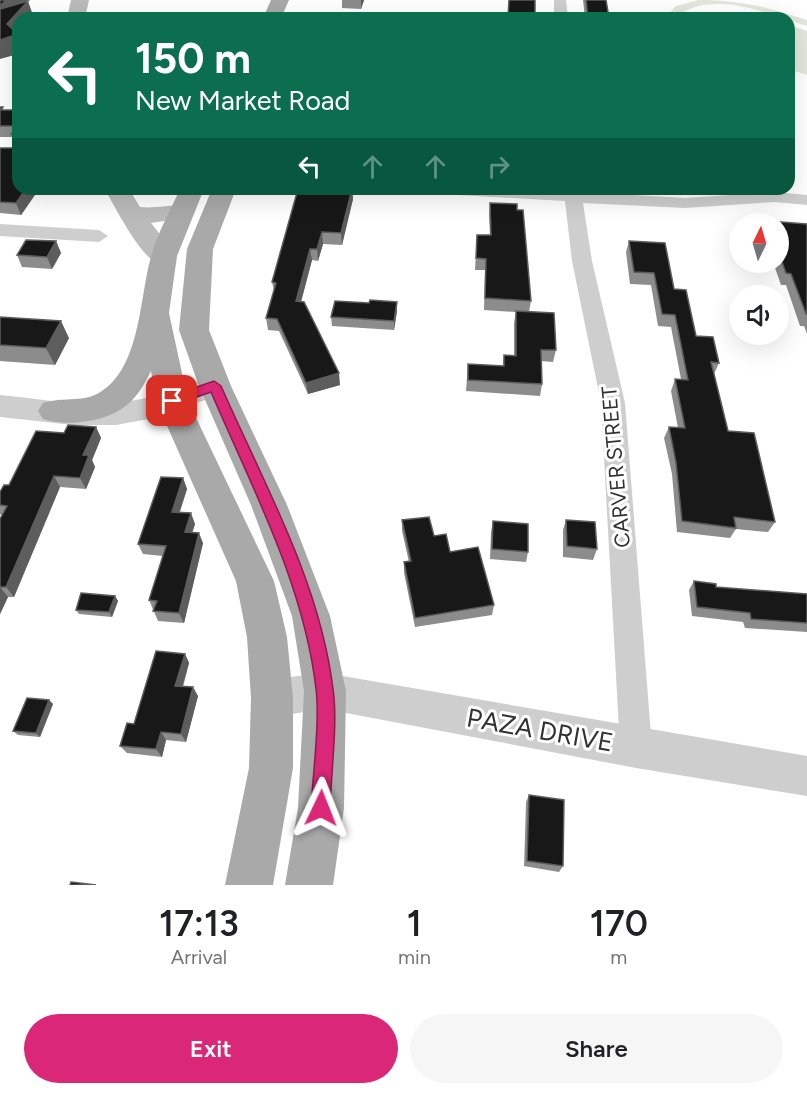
<!DOCTYPE html>
<style>
body{margin:0;font-family:Figtree,sans-serif;background:#f6f6f6;color:#202124;height:100vh;display:flex;flex-direction:column;font-size:22px;white-space:nowrap}
*{box-sizing:border-box;margin:0}
p{font-size:20px;color:#757577}
.icon{flex:none;width:33px;height:33px;fill:none;stroke:currentColor;stroke-width:2;stroke-linecap:round;stroke-linejoin:round}
.map{position:relative;height:885px;overflow:hidden}
.sheet{display:flex;flex-direction:column;background:#fff;flex:1}
.sheet>*{flex:none}
.hud{position:absolute;left:12px;top:12px;width:783px;height:183px;border-radius:18px;box-shadow:0 6px 24px #0002;background:#0b6e4f;color:#fff;overflow:hidden}
.needle{width:39px;rotate:5deg}
.tools{position:absolute;left:729px;top:213px;display:grid;gap:12px}
.tools a{display:grid;place-items:center;width:60px;height:60px;border-radius:50%;background:#fff;box-shadow:0 6px 24px #0002;font-size:30px}
.pin{position:absolute;display:grid;place-items:center;width:51px;height:51px;color:#fff;margin:-26px;border-radius:12px;box-shadow:0 3px 9px #0006}
.me{position:absolute;width:66px;margin:-33px;rotate:2deg;stroke-linejoin:round;filter:drop-shadow(0 0 4px #0008)}
.turn{display:flex;align-items:center;gap:21px;height:126px;padding:0 24px;font-size:27px}
.turn .icon{width:78px;height:78px;stroke-width:2.5}
.turn b{display:block;font-size:42px;line-height:51px}
.lanes{display:flex;align-items:center;height:57px;padding:0 24px;background:#0003;justify-content:center;gap:30px;direction:ltr}
.lanes .off{opacity:.35}
.eta{display:flex;justify-content:space-evenly;align-items:center;height:102px;text-align:center}
.eta b{font-size:36px;font-weight:600;line-height:42px}
.button{display:flex;gap:12px;margin-top:auto;padding:12px 24px}
.button a{flex:1;height:69px;border-radius:36px;background:#db2777;color:#fff;font-size:24px;font-weight:600;line-height:69px;text-align:center}
.button a+a{background:#f6f6f6;color:#202124}
.map>svg:first-child{display:block}
.green{fill:#e4e7db}
.lines{fill:none;stroke-linecap:round;stroke-linejoin:round}
.minor{fill:#cecece;fill-rule:evenodd}
.tertiary{fill:#cecece;fill-rule:evenodd}
.secondary{fill:#bbb;fill-rule:evenodd}
.primary{fill:#a9a9a9;fill-rule:evenodd}
.wall{fill:#8c8c8c}
.shaded-wall{fill:#5d5d5d}
.building{fill:#181818;stroke:#5d5d5d;stroke-width:1.5}
.route{fill:#db2777;stroke:#8e194d;stroke-width:1.5}
.labels{text-anchor:middle;stroke-width:6;stroke-linejoin:round;paint-order:stroke}
.street-label{font-size:21px;fill:#313131;stroke:#fff}
.near-street-label{font-size:26px;fill:#313131;stroke:#fff}
</style>
<div class="map">
<svg width="807" height="885" viewBox="0 0 807 885">
<rect width="100%" height="100%" fill="#fff"/>
<g class="green">
<path d="M698 0C741 0 766 7 807 20V26C775 16 740 0 703 5 687 7 679 18 665 18L676 6Z"/>
<polygon points="789,25 807,31 807,75 789,69"/>
</g>
<g class="lines">
<g class="minor">
<polygon points="554,0 566,0 568,18 554,18"/>
<polygon points="432,189 581,189 581,192 685,198 775,192 807,195 807,205 775,202 685,208 583,203 592,261 625,403 652,748 647,759 636,764 625,759 620,748 601,403 572,261 565,201 441,194"/>
<polygon points="0,224 99,230 108,236 99,242 0,236"/>
</g>
<g class="tertiary">
<path d="M215 376 225 379 229 386 225 393 154 418 116 425H73L0 417V395C43 399 87 408 130 401 160 397 187 384 215 376Z"/>
<polygon points="325,673 807,756 807,796 636,768 325,709 272,717 259,711 253,698 259,685 272,679"/>
</g>
<g class="secondary">
<polygon points="71,0 89,0 85,18 67,18"/>
<path d="M105 189H129L140 207C157 209 174 203 191 207L195 212 191 217 151 223 177 256 173 262C167 263 161 266 155 262 139 253 114 206 105 189Z"/>
</g>
<g class="primary">
<polygon points="271,0 289,0 281,18 263,18"/>
<path d="M180 189H204L177 256 169 313 188 401 274 581 287 637 293 698V768L273 885H225L249 768 251 698 247 637 236 581 156 401 151 371C145 383 138 396 127 405 107 422 67 427 43 419L38 411 43 403C60 397 82 402 97 394 141 371 139 298 151 257 157 234 170 211 180 189Z"/>
<polygon points="212,189 236,189 213,249 209,330 231,386 287,505 330,616 346,691 344,808 333,885 285,885 298,808 304,691 292,616 251,505 199,386 179,330 187,249"/>
</g>
</g>
<g class="wall">
<polygon points="342,0 364,0 361,9 342,8"/>
<polygon points="583,0 606,0 609,18 585,18"/>
<polygon points="0,107 4,110 18,110 18,189 36,189 37,192 21,215 0,213 0,148 15,148 15,144 12,137 0,137"/>
<polygon points="352,189 353,199 342,245 323,244 318,261 312,260 301,302 340,385 308,394 279,331 268,330 266,318 274,291 272,282"/>
<polygon points="490,203 531,301 529,312 556,350 553,362 541,361 542,384 540,396 466,391 468,364 503,366 504,355 514,356 514,323 516,312 484,310 485,270 475,270 477,235 490,235 489,215"/>
<polygon points="768,221 807,224 807,334 804,326 800,326 786,285 781,285 773,262 778,262 778,224 767,224"/>
<polygon points="56,241 61,253 52,269 22,267 17,255"/>
<polygon points="629,241 674,289 696,336 719,363 714,374 728,431 775,522 768,532 736,529 730,538 677,532 672,474 664,438 669,427 678,428 671,391 675,379 681,379 671,327 658,326 651,285 630,284 626,252"/>
<polygon points="397,302 397,311 394,330 332,326 331,317 369,303"/>
<polygon points="0,317 69,338 55,365 0,361"/>
<polygon points="96,427 101,438 92,460 95,467 86,489 60,487 14,597 8,597 0,614 0,519 2,516 0,514 0,492 9,485 64,433"/>
<polygon points="183,478 187,489 180,512 195,524 192,533 203,543 184,623 158,621 149,600 163,556 143,554 138,544"/>
<polygon points="402,520 434,536 450,552 494,605 492,615 415,627 404,573 404,562 409,562 402,531"/>
<polygon points="566,520 597,549 593,560 563,557 563,530"/>
<polygon points="493,521 528,552 526,562 490,559 491,532"/>
<polygon points="694,581 716,587 807,594 807,632 745,628 743,622 692,616 689,590"/>
<polygon points="115,596 118,601 112,617 79,614 76,610"/>
<polygon points="185,654 189,663 183,687 198,696 186,742 166,740 162,757 127,753 120,746 134,724"/>
<polygon points="49,700 53,704 40,737 18,735 13,731"/>
<polygon points="529,795 563,866 559,872 524,866 526,802"/>
</g>
<g class="shaded-wall">
<polygon points="6,0 28,0 2,27 0,21 0,6"/>
<polygon points="361,0 364,0 361,9"/>
<polygon points="28,1 34,18 18,18 18,54 0,59 0,40 7,24"/>
<polygon points="26,189 36,189 37,192 21,215 16,203"/>
<polygon points="352,189 353,199 342,245 341,233"/>
<polygon points="322,232 323,244 318,261 317,249"/>
<polygon points="56,241 61,253 52,269 47,257"/>
<polygon points="310,249 312,260 298,313 296,301"/>
<polygon points="397,302 397,311 394,330 394,321"/>
<polygon points="61,321 69,338 55,365 46,348"/>
<polygon points="339,373 340,385 308,394 306,383"/>
<polygon points="96,427 101,438 92,460 95,467 86,489 80,478 83,455"/>
<polygon points="54,476 60,487 14,597 6,587"/>
<polygon points="183,478 187,489 176,522 172,512"/>
<polygon points="191,513 195,524 189,542 185,532"/>
<polygon points="199,533 203,543 184,623 179,613"/>
<polygon points="0,587 8,597 0,614"/>
<polygon points="115,596 118,601 112,617 109,612"/>
<polygon points="185,654 189,663 180,695 175,686"/>
<polygon points="193,687 198,696 186,742 181,734"/>
<polygon points="49,700 53,704 40,737 36,733"/>
<polygon points="161,732 166,740 162,757 156,749"/>
</g>
<g class="building">
<polygon points="0,0 6,0 0,6"/>
<polygon points="509,0 535,0 535,18 508,18"/>
<polygon points="586,0 606,0 609,18 588,18"/>
<polygon points="28,1 7,24 18,34 0,40 0,9"/>
<polygon points="0,107 3,107 1,110 18,110 18,151 16,154 18,154 18,189 26,189 16,203 0,202 0,148 15,148 16,137 11,134 18,126 0,126"/>
<polygon points="298,189 352,189 341,233 322,232 317,249 310,249 296,301 304,302 339,373 306,383 277,319 266,318 276,283 272,282"/>
<polygon points="490,203 517,204 517,210 523,210 531,301 485,298 486,259 476,258 477,235 491,235"/>
<polygon points="768,221 807,224 807,314 806,314 791,274 786,273 778,251 778,224 769,224"/>
<polygon points="26,240 56,241 47,257 17,255"/>
<polygon points="629,241 665,243 674,289 686,290 696,336 713,337 719,363 711,362 728,431 754,433 775,522 734,517 736,528 682,521 676,463 669,427 685,428 675,379 688,380 675,315 662,314 654,273 634,272"/>
<polygon points="370,300 397,302 394,321 331,317 335,301 369,303"/>
<polygon points="516,311 554,313 556,350 541,350 542,384 468,380 468,364 504,366 504,355 516,356"/>
<polygon points="0,317 61,321 46,348 0,345"/>
<polygon points="68,425 96,427 83,455 89,455 80,478 54,476 6,587 0,587 0,519 7,506 0,505 0,492 4,485 9,485 36,431 64,433"/>
<polygon points="161,477 183,478 172,512 191,513 185,532 199,533 179,613 153,611 157,601 149,600 166,546 138,544"/>
<polygon points="429,517 434,536 446,534 450,552 478,547 494,605 415,618 404,562 411,561 402,520"/>
<polygon points="566,520 595,522 597,549 567,546"/>
<polygon points="493,521 528,524 528,552 492,549"/>
<polygon points="694,581 716,584 716,587 807,594 807,623 751,619 750,613 697,607"/>
<polygon points="81,593 115,596 109,612 76,610"/>
<polygon points="156,651 185,654 175,686 193,687 181,734 161,732 156,749 120,746 127,723 134,724"/>
<polygon points="27,698 49,700 36,733 13,731"/>
<polygon points="529,795 564,800 563,866 527,861"/>
<polygon points="71,882 96,885 70,885"/>
</g>
<path class="route" d="M214 381 221 386C264 484 320 582 333 689 338 722 331 773 330 808L327 814 321 817 314 814 311 808C313 773 320 721 316 689 304 584 252 488 211 392L172 406 166 401 167 397Z"/>
<g class="labels">
<g class="street-label">
<text transform="translate(616 467) rotate(-95)" y="7">CARVER STREET</text>
</g>
<g class="near-street-label">
<text transform="translate(540 730) rotate(10)" y="9">PAZA DRIVE</text>
</g>
</g>
</svg>
<div class="tools">
<a><svg class="needle" viewBox="-14 -14 28 28"><path d="M0-13l5 13h-10z" fill="#e53935"/><path d="M0 13l5-13h-10z" fill="#757577"/></svg></a>
<a><svg class="icon" aria-label="sound" viewBox="0 0 24 24"><path d="M4 9h4l5-4v14l-5-4H4zM17 9q2 3 0 6"/></svg></a>
</div>
<div class="pin" style="left:172px;top:401px;background:#d93025"><svg class="icon" aria-label="arrive" viewBox="0 0 24 24"><path d="M6 21V4h12l-3 4 3 4H6"/></svg></div>
<svg class="me" style="left:321px;top:808px" viewBox="-20 -20 40 40"><path d="M0-17L14 15 0 8-14 15z" fill="#db2777" stroke="#fff" stroke-width="4"/></svg>
<div class="hud">
<div class="turn"><svg class="icon" aria-label="left" viewBox="0 0 24 24"><path d="M17 20v-9H6M10 6l-5 5 5 5"/></svg><div><b>150 m</b>New Market Road</div></div>
<div class="lanes"><svg class="icon" aria-label="left" viewBox="0 0 24 24"><path d="M17 20v-9H6M10 6l-5 5 5 5"/></svg><svg class="icon off" aria-label="ahead" viewBox="0 0 24 24"><path d="M12 20V5M6 11l6-6 6 6"/></svg><svg class="icon off" aria-label="ahead" viewBox="0 0 24 24"><path d="M12 20V5M6 11l6-6 6 6"/></svg><svg class="icon off" aria-label="right" viewBox="0 0 24 24"><path d="M7 20v-9h11M14 6l5 5-5 5"/></svg></div>
</div>
</div>
<section class="sheet">
<div class="eta">
<div><b>17:13</b><p>Arrival</p></div>
<div><b>1</b><p>min</p></div>
<div><b>170</b><p>m</p></div>
</div>
<div class="button"><a>Exit</a><a>Share</a></div>
</section>
